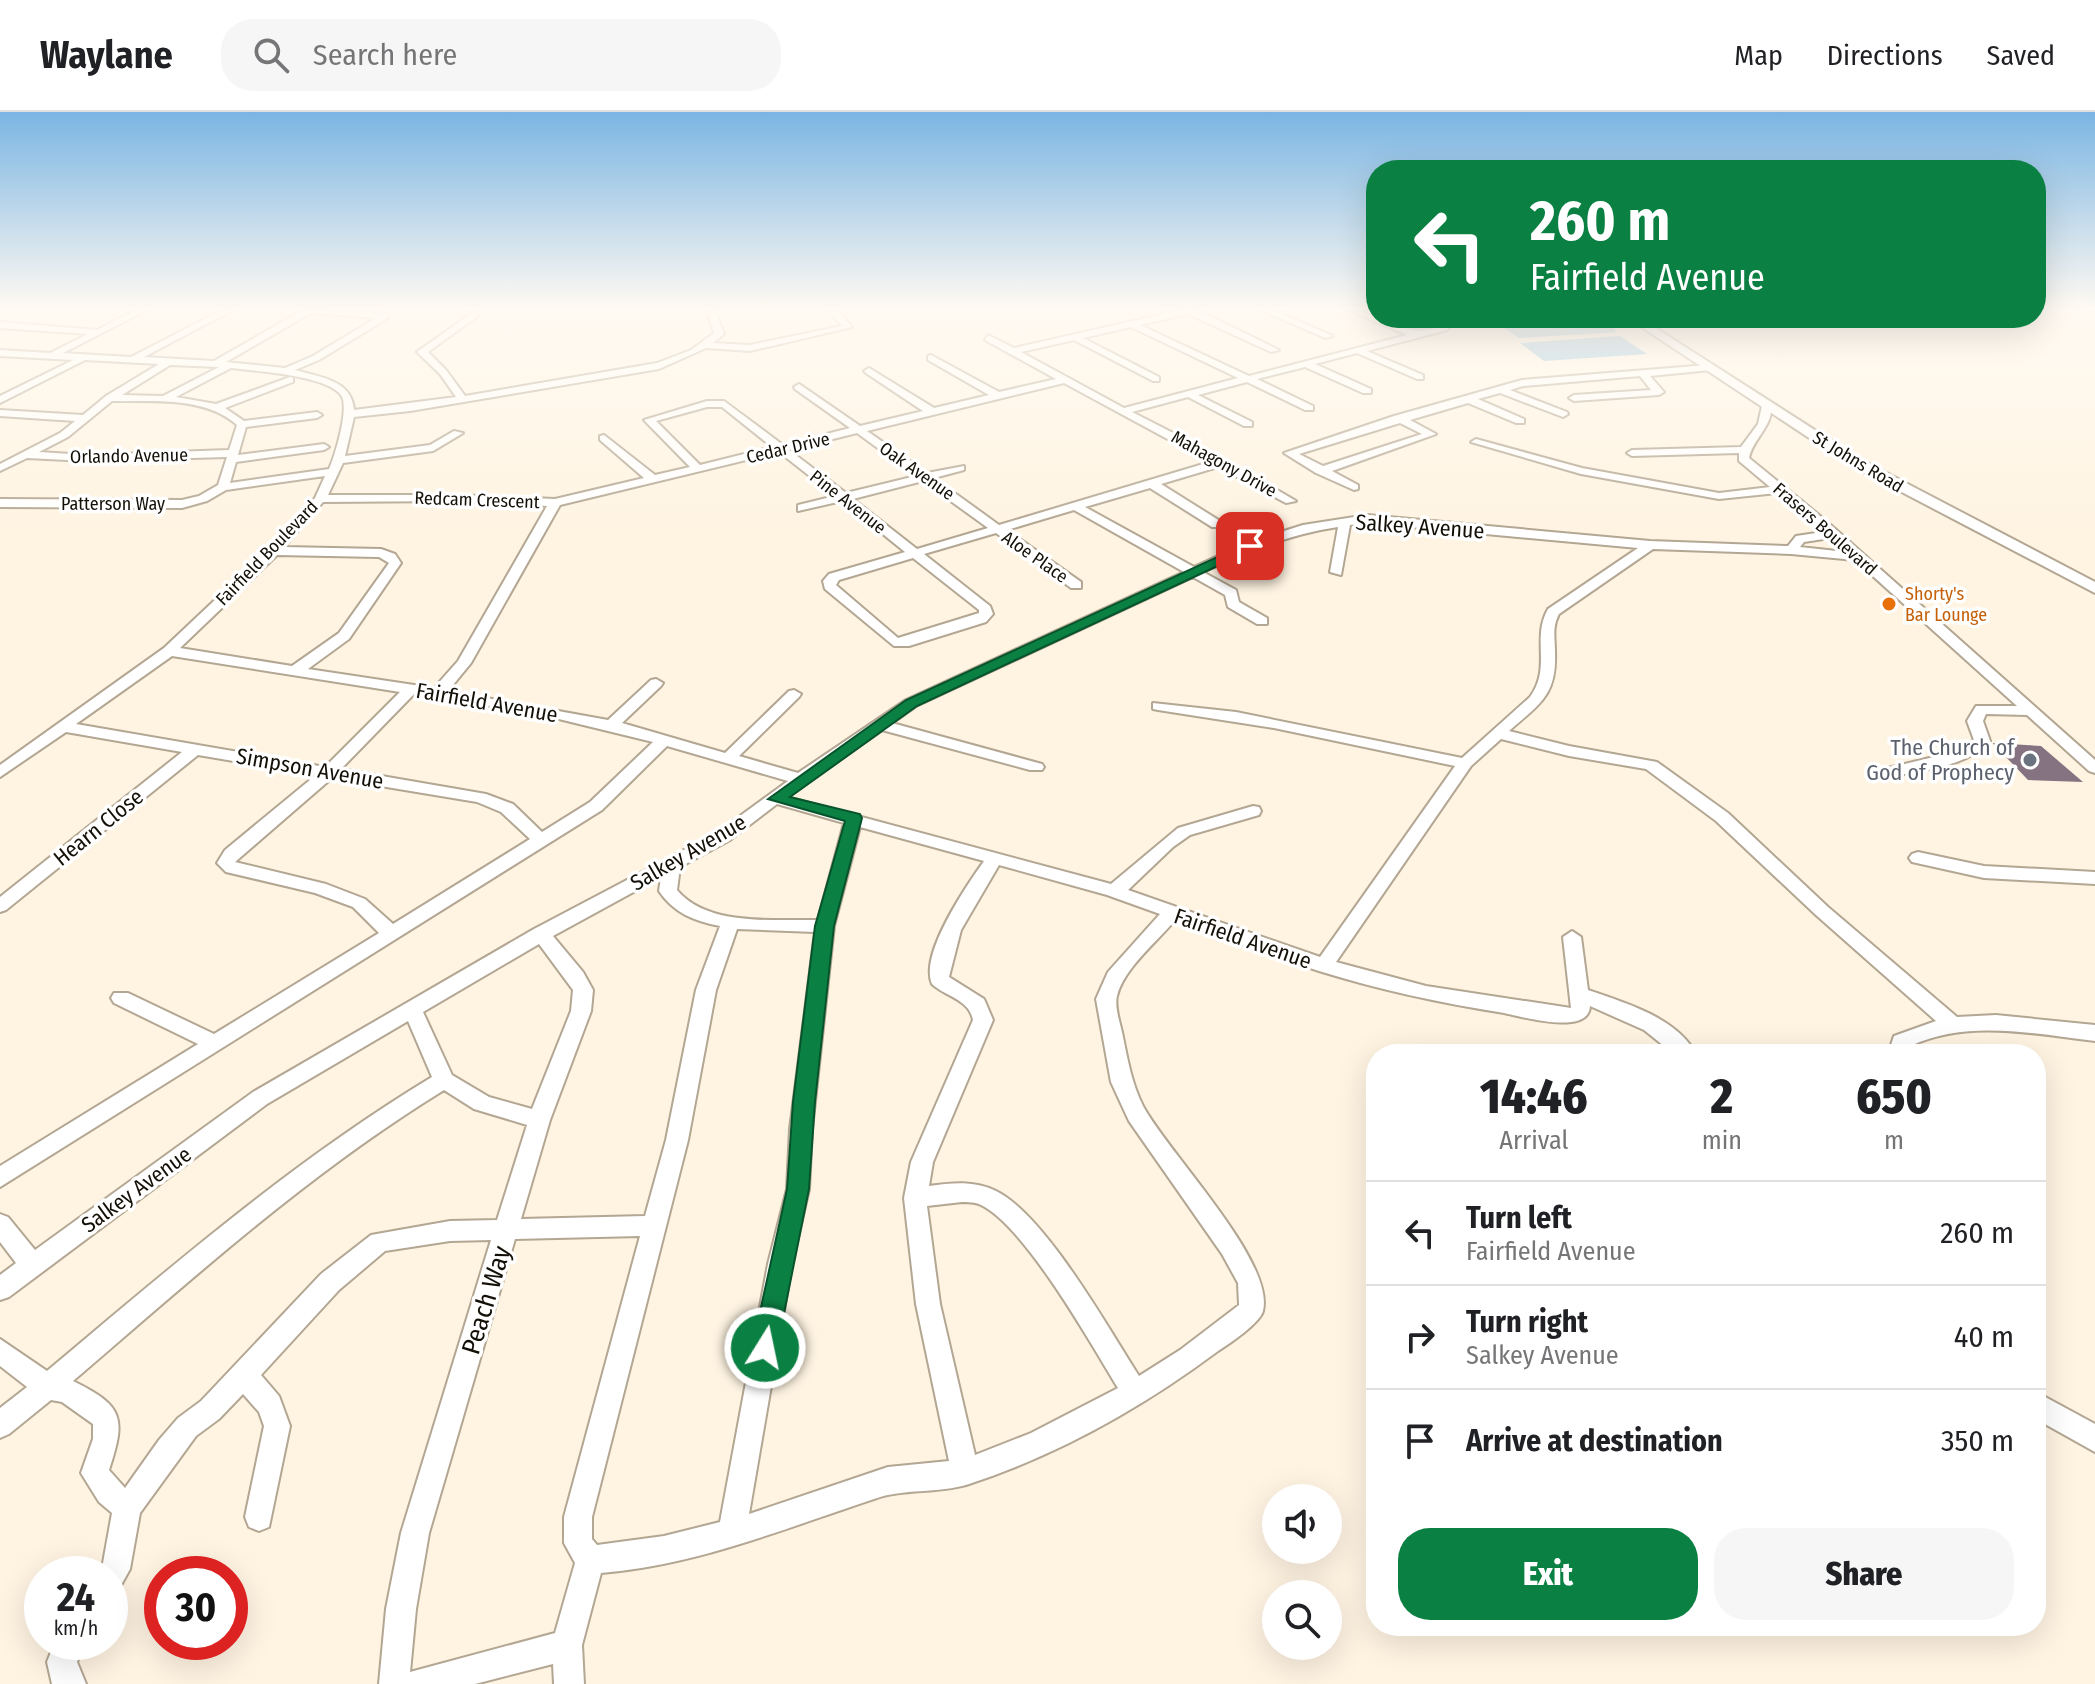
<!DOCTYPE html>
<style>
body{margin:0;font-family:"Fira Sans Condensed",sans-serif;background:#f6f6f6;color:#202124;height:100vh;display:flex;flex-direction:column;font-size:30px;white-space:nowrap}
*{box-sizing:border-box;margin:0}
p{font-size:26px;color:#757577}
.icon{flex:none;width:44px;height:44px;fill:none;stroke:currentColor;stroke-width:2;stroke-linecap:round;stroke-linejoin:round}
.map{position:relative;flex:1;overflow:hidden}
.sheet{position:absolute;left:1366px;top:932px;width:680px;height:592px;display:flex;flex-direction:column;background:#fff;border-radius:32px;box-shadow:0 8px 32px #0002}
.sheet>*{flex:none}
.top-card{position:absolute;left:1366px;top:48px;width:680px;height:168px;border-radius:32px;box-shadow:0 8px 32px #0002;background:#0b8043;color:#fff;overflow:hidden}
.buttons{position:absolute;left:1262px;top:1372px;display:grid;gap:16px}
.buttons a{display:grid;place-items:center;width:80px;height:80px;border-radius:50%;background:#fff;box-shadow:0 8px 32px #0002;font-size:40px}
.speed{position:absolute;left:24px;top:1444px;display:flex;gap:16px;font-size:40px;font-weight:700;text-align:center}
.speed>*{display:grid;place-content:center;width:104px;height:104px;border-radius:50%;background:#fff;box-shadow:0 8px 32px #0002;line-height:1}
.speed small{font-size:20px;font-weight:400}
.speed .limit{border:12px solid #d22;background:#fff;color:#111}
.pin{position:absolute;display:grid;place-items:center;width:68px;height:68px;color:#fff;margin:-34px;border-radius:16px;box-shadow:0 4px 12px #0006}
.me{position:absolute;width:88px;margin:-44px;rotate:10deg;stroke-linejoin:round;filter:drop-shadow(0 0 6px #0008)}
.turn{display:flex;align-items:center;gap:28px;height:168px;padding:0 32px;font-size:36px}
.turn .icon{width:104px;height:104px;stroke-width:2.5}
.turn b{display:block;font-size:56px;line-height:68px}
.eta{display:flex;justify-content:space-evenly;align-items:center;height:136px;text-align:center}
.eta b{font-size:48px;font-weight:800;line-height:56px}
.primary-button{display:flex;gap:16px;margin-top:auto;padding:16px 32px}
.primary-button a{flex:1;height:92px;border-radius:32px;background:#0b8043;color:#fff;font-size:32px;font-weight:800;line-height:92px;text-align:center}
.primary-button a+a{background:#f6f6f6;color:#202124}
ul{padding:0;list-style:none}
li{display:flex;align-items:center;gap:24px;height:104px;padding:0 32px;border-top:2px solid #e0e0e0}
li div{flex:1}
li b{display:block;font-size:30px}
li em{font-style:normal}
header{display:flex;align-items:center;gap:48px;box-sizing:border-box;height:112px;padding:0 40px;background:#fff;border-bottom:2px solid #e0e0e0}
header strong{font-size:38px}
nav{display:flex;gap:44px;margin-inline-start:auto;font-size:28px}
.search{width:560px;height:72px;background:#f6f6f6;display:flex;align-items:center;gap:20px;box-sizing:border-box;padding:0 28px;border-radius:32px;color:#757577;font-size:30px}
.map>svg:first-child{display:block}
.water{fill:#79b6dc}
.building{fill:#857382}
.lines{fill:none;stroke-linecap:round;stroke-linejoin:round}
.minor-casing{stroke:#b3a692;stroke-width:4}
.major-casing{stroke:#b3a692;stroke-width:4}
.minor{fill:#fff;fill-rule:evenodd}
.major{fill:#fff;fill-rule:evenodd}
.route{fill:#0b8043;stroke:#07532c;stroke-width:2}
.food-dot{fill:#e8710a;stroke:#fff;stroke-width:3}
.worship-dot{fill:#6b7280;stroke:#fff;stroke-width:3}
.labels{text-anchor:middle;stroke-width:7;stroke-linejoin:round;paint-order:stroke}
.far-street-label{font-size:18px;fill:#141008;stroke:#fff}
.far-food-label{font-size:18px;fill:#c56008;stroke:#fff;text-anchor:start}
.street-label{font-size:22px;fill:#141008;stroke:#fff}
.worship-label{font-size:22px;fill:#5b616d;stroke:#fff;text-anchor:end}
.near-street-label{font-size:26px;fill:#141008;stroke:#fff}
</style>
<header>
<strong>Waylane</strong>
<div class="search"><svg class="icon" aria-label="search" viewBox="0 0 24 24"><circle cx="10" cy="10" r="6"/><path d="M15 15l6 6"/></svg>Search here</div>
<nav><a>Map</a><a>Directions</a><a>Saved</a></nav>
</header>
<div class="map">
<svg width="2095" height="1572" viewBox="0 0 2095 1572">
<rect width="100%" height="100%" fill="#fff4e2"/>
<g class="water">
<polygon points="1601,208 1618,220 1519,226 1503,215"/>
<polygon points="1620,224 1647,242 1544,249 1520,231"/>
</g>
<polygon class="building" points="1993,631 2041,634 2083,670 2028,668 2005,644 2000,644"/>
<g class="lines">
<defs>
<g id="minor">
<path d="M136 198H147L63 241 131 245 222 198H233L144 245 214 249 303 198 388 202V206L319 248 295 258C320 265 352 268 354 298L456 285 440 262 417 240 475 199 478 204 428 240 446 258 465 284 657 251 691 238 714 221 707 198H715L724 222 713 231 750 233 842 214 828 198H837L852 215 750 239 706 236 659 257 410 299 354 305 345 344 430 333 454 319 463 321 433 339 343 351 328 383H457L555 387 644 366 600 328V324L604 323 655 363 690 355 644 308 707 289H724L783 333 850 316 795 277 794 275 799 272 860 314 923 299 866 261 864 259 869 256 934 296 989 283 928 248V244L931 243 999 280 1056 267 985 228 988 223 1014 236 1181 198H1197L1279 238 1271 240 1188 202 1140 213 1249 264 1407 223 1348 198C1382 198 1417 238 1449 206H1458L1447 218 1367 239 1423 263V267H1417L1357 241 1315 252 1371 277V281H1363L1305 255 1257 267 1313 294V298H1305L1247 270 1198 283 1252 310V314H1244L1188 285 1132 300 1226 348 1296 389 1286 391 1218 355 1161 372 1220 409V415H1212L1150 376 1085 395 1194 455 1246 431 1303 413 1367 403 1650 429 1788 434 1796 424 1823 420 1777 381 1719 387 1581 362 1471 330 1476 327 1582 356 1719 381 1770 375 1739 349V341L1632 344 1627 341 1632 338 1741 335 1758 312 1762 294 1771 292C1774 314 1753 326 1749 346L1825 408 2095 648V661L2089 659 2027 603 1986 602 1983 609 1990 629C1967 655 1925 657 1894 664L1888 662 1886 659 1888 656 1946 642 1974 628 1967 609 1976 594H2017L1855 448 1791 442 1653 437 1559 502C1552 515 1555 526 1555 540 1557 584 1539 592 1509 619L1569 634 1657 650 1728 701 1828 795 1957 905 1996 903 2095 913V929C2033 922 1969 907 1910 934L1908 942H1888L1894 924 1936 909 1816 803 1716 709 1646 657 1569 644 1501 627 1471 654 1336 850 1426 874 1571 896 1563 825 1572 819 1581 825 1588 878C1625 891 1676 905 1696 942H1674L1644 918 1590 894C1589 924 1523 905 1504 901 1441 891 1380 878 1319 859 1271 844 1223 825 1175 808 1157 830 1124 856 1117 884 1114 896 1121 913 1123 925 1128 950 1132 972 1143 994 1168 1041 1275 1149 1263 1199 1260 1211 1229 1232 1218 1239 1143 1295 1058 1343 969 1372 938 1382 904 1376 874 1387 783 1417 697 1453 601 1461L582 1533 584 1572H554L553 1552 475 1572H379L386 1497 401 1421 491 1128 450 1129 385 1139 339 1178 261 1263 279 1284 290 1314 269 1415 259 1419 249 1415 245 1405 264 1314 259 1300 243 1282 219 1307 196 1324 140 1401 130 1457 120 1475 110 1479V1462H97L103 1451 112 1401 99 1390 81 1361 93 1327V1312L62 1290 51 1288 9 1322 0 1326V1296L27 1275 0 1254V1227L47 1259C171 1155 293 1049 432 965L408 909 267 992 9 1185 0 1188V1163L16 1151 0 1130V1102L8 1105 35 1138 253 980 534 817 718 720 788 669 667 634 602 698 0 1075V1054L198 932 114 891 111 886 114 881H128L214 922 379 821 353 795 315 781 226 760 217 751 225 738 316 663 198 643 6 798 0 800V785L182 640 66 620 0 665V653L164 536 270 436 315 386 325 364 226 378 207 389 182 396 0 395V387L182 388 199 384 218 373 227 345 87 349 27 346 0 359V352L60 321 75 309 0 304V298L83 303 106 284 159 252 85 248 0 291V284L73 248 0 244V238L50 241 88 222 0 216V210L97 218ZM311 201 376 206 313 244 285 256 226 250ZM1131 215 1238 266 1124 296 1021 240 1074 228 1153 269H1159V265L1083 226ZM170 253 219 255 163 284 122 283ZM231 256C255 259 326 263 341 283 350 295 335 344 329 357L230 371 236 350 324 338 329 335 324 332 238 343 246 315 317 306 322 303 317 300 244 309 225 296 293 270V266L290 265 216 292 176 285ZM1064 271 1210 350 999 413 934 366 964 358V354L927 361 867 319ZM112 289C152 290 205 284 237 313L229 338 87 343 39 340 68 325ZM707 295H722L772 335 700 353 656 309ZM857 321 916 364 846 381 789 338ZM779 340 835 384 798 393V399L842 389 905 440 829 462 823 469 825 477 894 534H909L986 510 993 502 990 494 924 442 996 421 1071 476H1081V470L1007 418 1074 398 1184 460 906 588 798 661 739 644 799 585 801 582 794 578 789 579 725 641 622 611 661 574 663 571 656 567 651 568 608 608 448 579 471 551 560 393ZM923 369 988 416 917 437 853 387ZM457 389 547 394 458 549 434 576 308 557 349 527 401 451 395 442 381 437 284 435 323 390ZM1367 411 1638 436 1548 497C1531 527 1552 555 1530 585L1462 646 1236 600 1153 591V597L1158 598 1274 616 1455 654 1320 845 1128 778 1173 735 1190 723 1259 703 1261 699 1259 695 1253 694 1178 716 1111 772 787 685 882 618 1030 658H1042L1044 655 1042 652 892 611 916 594 1193 465 1225 483 1228 495 1257 512H1267V506L1239 490 1236 478 1203 460C1247 440 1290 422 1338 415L1330 460 1341 463 1350 413ZM1830 426 1846 440 1800 435 1804 430ZM277 443 379 445 389 451 339 521 292 554 180 536ZM913 446 979 498V501L898 526 836 473 839 468ZM172 544 400 580 325 655 76 612ZM414 582 530 600 653 630 590 690 542 720 513 692 486 682 341 657ZM332 666 477 690 501 700 530 727 393 812 365 787 326 772 235 750ZM777 692 844 711 818 808C774 807 708 815 677 778L680 755 730 728ZM860 715 984 749C967 773 919 843 932 872 946 885 969 887 973 908L911 1050 904 1086 916 1192 949 1349 888 1355 749 1402 792 1152 809 1077 812 1017 834 814ZM999 753 1107 783 1160 802 1108 860 1096 887 1111 970 1129 1009 1222 1142 1238 1171 1239 1193 1180 1238 1139 1264C1108 1216 1045 1103 996 1079 974 1068 951 1071 929 1074L933 1050 993 908 984 887 949 865 961 818ZM661 765 659 779C674 801 694 809 720 814L696 878 666 1028 645 1104 521 1107 550 1008 591 899 593 878 583 860 553 824ZM737 817 815 820 790 1017 787 1077 768 1152 720 1410 664 1424 597 1433 592 1427V1405L688 1028 716 878ZM539 832 573 878 571 899 532 997 489 985 452 963 423 900ZM444 978 474 997 527 1013 497 1108 450 1109 371 1123 321 1162 201 1289 178 1306 159 1328 125 1376 109 1358C126 1306 124 1294 73 1269 193 1166 309 1061 444 978ZM962 1090C968 1090 975 1090 981 1093 1025 1114 1091 1232 1118 1276L1031 1321 975 1343 940 1192 927 1094ZM640 1124 564 1405V1431L575 1451 555 1521 410 1560 416 1497 429 1421 515 1127Z"/>
<polygon points="1261,198 1273,198 1333,224 1325,226"/>
<path d="M1708 253 1711 254V258L1650 264 1664 280 1659 283 1574 289 1569 286 1574 283 1651 278 1640 264 1523 274 1510 278 1567 300 1568 302 1563 305 1500 281 1478 287 1524 307V311H1516L1468 291 1410 308 1436 322 1332 359 1358 373V377L1354 378 1316 361 1284 341 1394 304 1522 268ZM1400 311 1422 322 1323 354 1299 342Z"/>
<polygon points="1918,740 1984,754 2095,760 2095,772 1984,766 1912,750 1909,746 1912,742"/>
<polygon points="2036,1280 2095,1312 2095,1340 2036,1307"/>
<polygon points="55,1530 85,1530 77,1550 86,1572 52,1572 47,1550"/>
</g>
<polygon id="major" points="1628,206 1640,206 1860,347 2095,470 2095,481 1850,353"/>
</defs>
<use href="#minor" class="minor-casing"/>
<use href="#major" class="major-casing"/>
<use href="#minor" class="minor"/>
<use href="#major" class="major"/>
</g>
<linearGradient id="sky" x2="0" y2="1"><stop stop-color="#7bb5e3"/><stop offset="0.47" stop-color="#fffaf2"/><stop offset="1" stop-color="#fffaf2" stop-opacity="0"/></linearGradient>
<rect width="2095" height="418" fill="url(#sky)"/>
<polygon class="route" points="1250,430 1254,431 1254,437 917,594 790,685 860,702 862,706 834,814 815,990 809,1077 777,1236 774,1244 765,1248 756,1244 752,1236 787,1077 793,990 815,814 845,709 768,687 906,588"/>
<circle class="food-dot" cx="1889" cy="492" r="8"/>
<circle class="worship-dot" cx="2030" cy="648" r="8"/>
<g class="labels">
<g class="far-street-label">
<text transform="translate(788 336) rotate(-13)" y="6">Cedar Drive</text>
<text transform="translate(129 344) rotate(-1)" y="6">Orlando Avenue</text>
<text transform="translate(1858 350) rotate(31)" y="6">St Johns Road</text>
<text transform="translate(1224 352) rotate(29)" y="6">Mahagony Drive</text>
<text transform="translate(917 359) rotate(35)" y="6">Oak Avenue</text>
<text transform="translate(477 388) rotate(2)" y="6">Redcam Crescent</text>
<text transform="translate(848 390) rotate(38)" y="6">Pine Avenue</text>
<text x="113" y="398">Patterson Way</text>
<text transform="translate(1825 417) rotate(41)" y="6">Frasers Boulevard</text>
<text transform="translate(267 441) rotate(-46)" y="6">Fairfield Boulevard</text>
<text transform="translate(1035 445) rotate(35)" y="6">Aloe Place</text>
</g>
<g class="far-food-label">
<text x="1905" y="488">Shorty's<tspan x="1905" dy="21">Bar Lounge</tspan></text>
</g>
<g class="street-label">
<text transform="translate(1420 414) rotate(4)" y="8">Salkey Avenue</text>
<text transform="translate(487 590) rotate(10)" y="8">Fairfield Avenue</text>
<text transform="translate(310 656) rotate(10)" y="8">Simpson Avenue</text>
<text transform="translate(98 715) rotate(-39)" y="8">Hearn Close</text>
<text transform="translate(688 740) rotate(-30)" y="8">Salkey Avenue</text>
<text transform="translate(1243 826) rotate(19)" y="8">Fairfield Avenue</text>
<text transform="translate(136 1077) rotate(-36)" y="8">Salkey Avenue</text>
</g>
<g class="worship-label">
<text x="2014" y="643">The Church of<tspan x="2014" dy="25">God of Prophecy</tspan></text>
</g>
<g class="near-street-label">
<text transform="translate(486 1188) rotate(-73)" y="9">Peach Way</text>
</g>
</g>
</svg>
<div class="buttons">
<a><svg class="icon" aria-label="sound" viewBox="0 0 24 24"><path d="M4 9h4l5-4v14l-5-4H4zM17 9q2 3 0 6"/></svg></a>
<a><svg class="icon" aria-label="search" viewBox="0 0 24 24"><circle cx="10" cy="10" r="6"/><path d="M15 15l6 6"/></svg></a>
</div>
<div class="speed"><div>24<small>km/h</small></div><div class="limit">30</div></div>
<div class="pin" style="left:1250px;top:434px;background:#d93025"><svg class="icon" aria-label="arrive" viewBox="0 0 24 24"><path d="M6 21V4h12l-3 4 3 4H6"/></svg></div>
<svg class="me" style="left:765px;top:1236px" viewBox="-20 -20 40 40"><circle r="17" fill="#0b8043" stroke="#fff" stroke-width="3"/><path d="M0-11L8 9 0 5-8 9z" fill="#fff"/></svg>
<div class="top-card">
<div class="turn"><svg class="icon" aria-label="left" viewBox="0 0 24 24"><path d="M17 20v-9H6M10 6l-5 5 5 5"/></svg><div><b>260 m</b>Fairfield Avenue</div></div>
</div>
<section class="sheet">
<div class="eta">
<div><b>14:46</b><p>Arrival</p></div>
<div><b>2</b><p>min</p></div>
<div><b>650</b><p>m</p></div>
</div>
<ul>
<li><svg class="icon" aria-label="left" viewBox="0 0 24 24"><path d="M17 20v-9H6M10 6l-5 5 5 5"/></svg><div><b>Turn left</b><p>Fairfield Avenue</p></div><em>260 m</em></li>
<li><svg class="icon" aria-label="right" viewBox="0 0 24 24"><path d="M7 20v-9h11M14 6l5 5-5 5"/></svg><div><b>Turn right</b><p>Salkey Avenue</p></div><em>40 m</em></li>
<li><svg class="icon" aria-label="arrive" viewBox="0 0 24 24"><path d="M6 21V4h12l-3 4 3 4H6"/></svg><div><b>Arrive at destination</b></div><em>350 m</em></li>
</ul>
<div class="primary-button"><a>Exit</a><a>Share</a></div>
</section>
</div>
